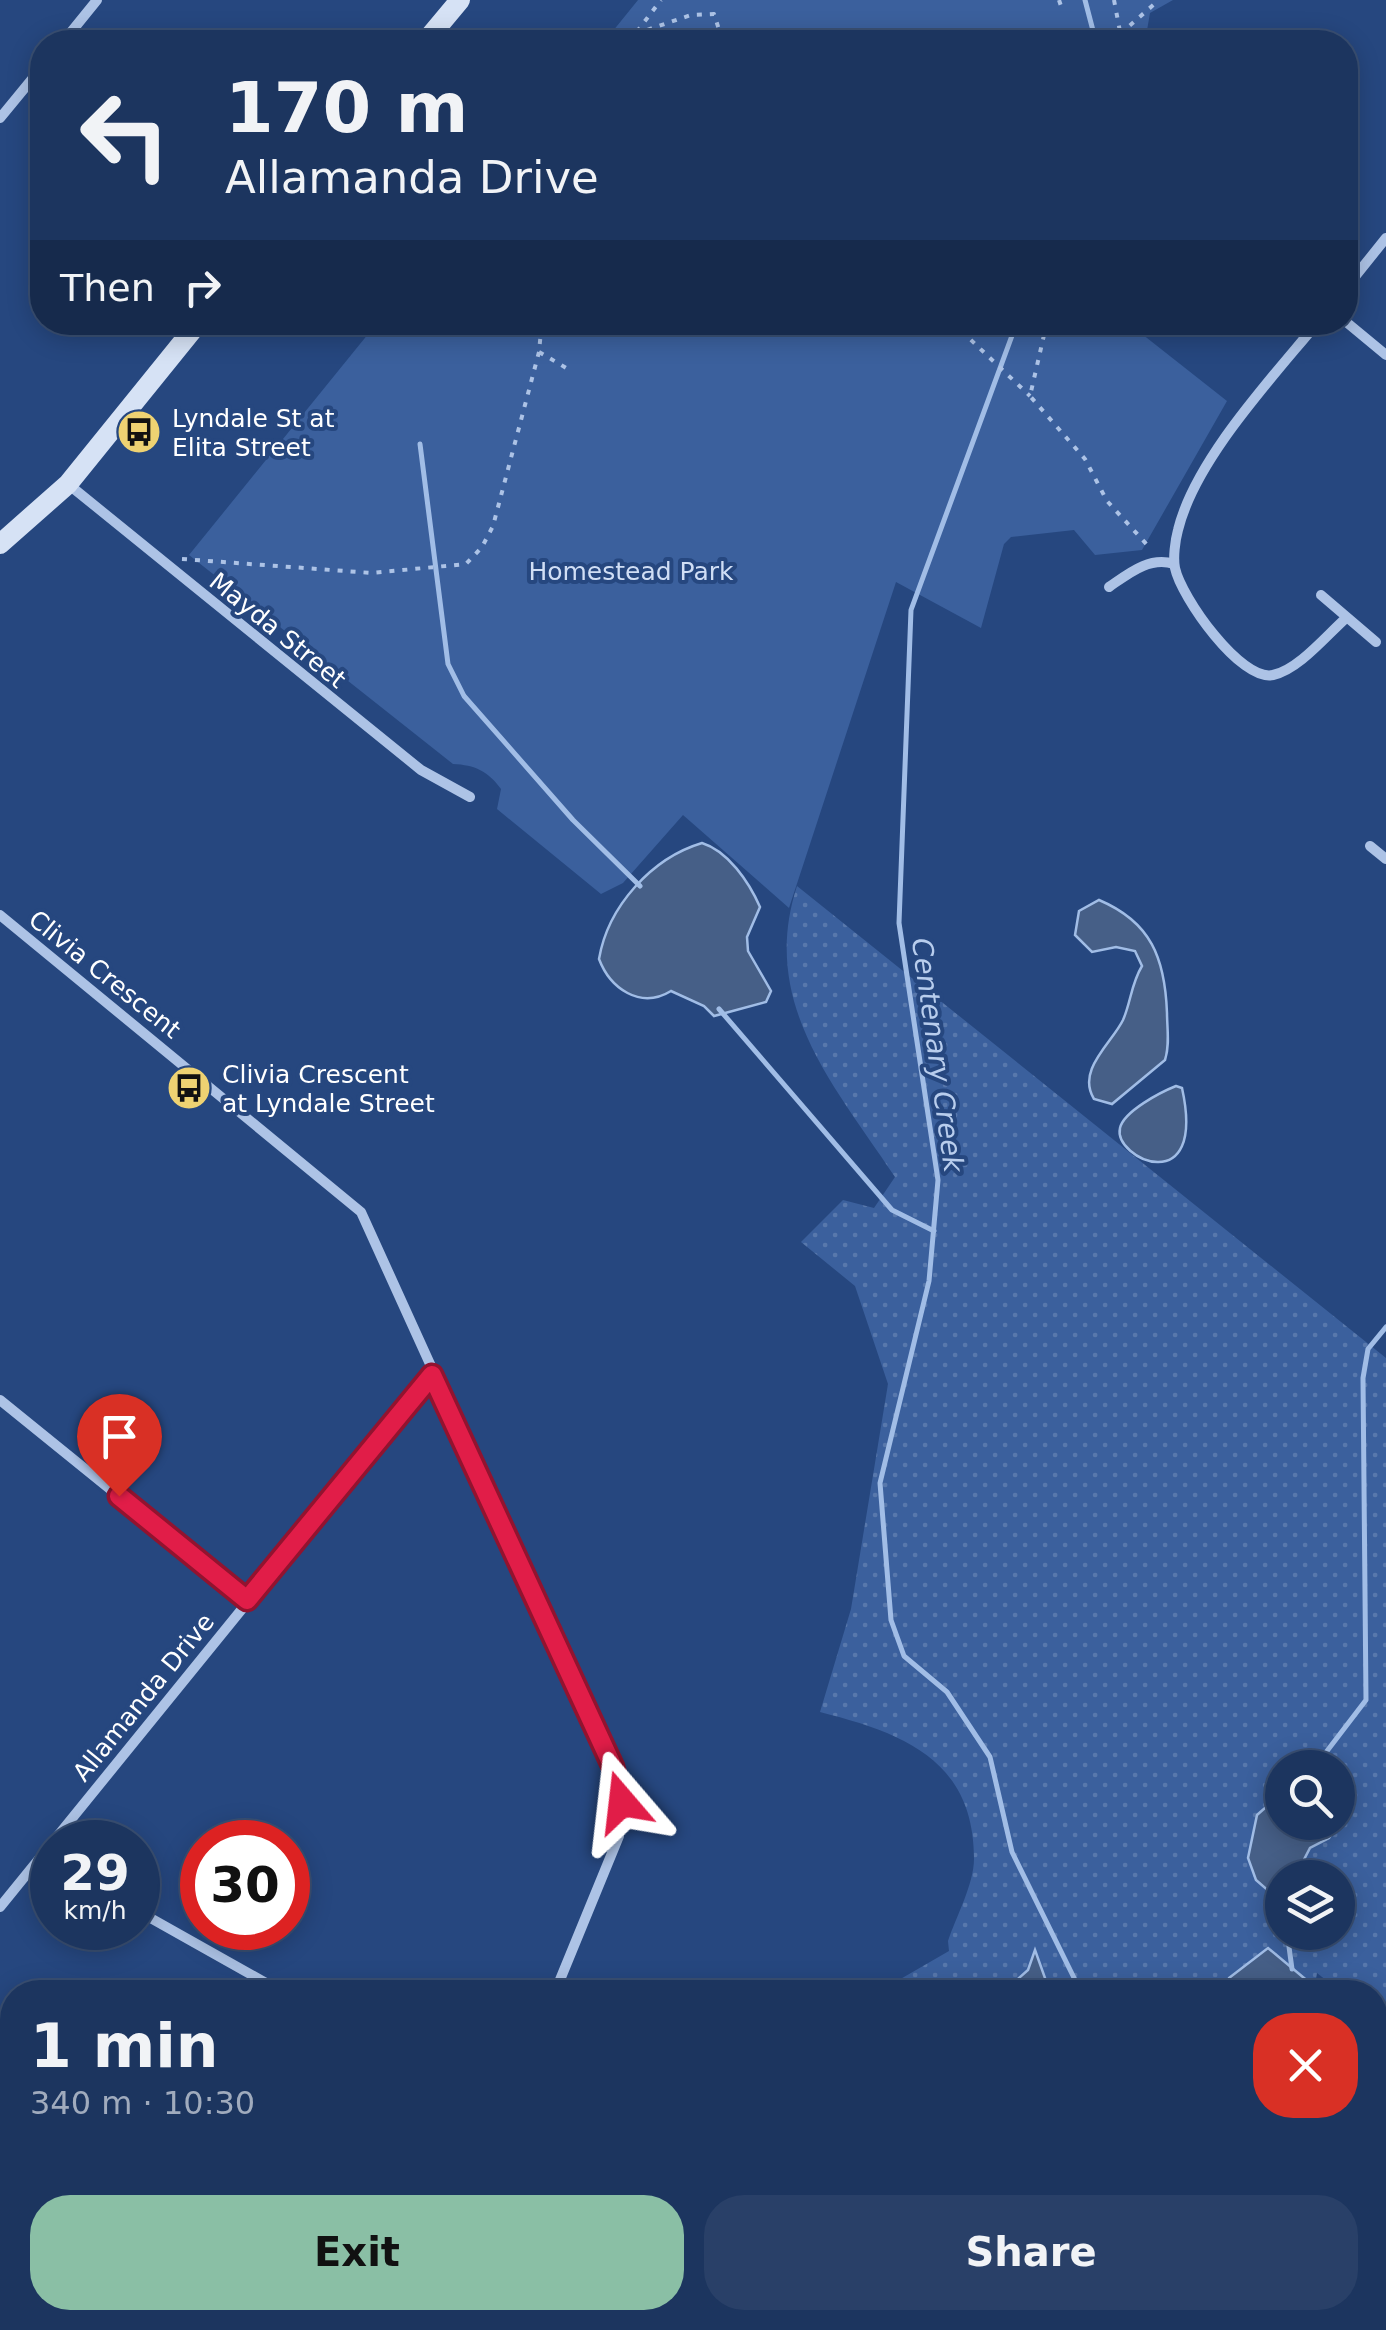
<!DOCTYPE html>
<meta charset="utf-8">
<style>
body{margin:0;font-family:"DejaVu Sans",sans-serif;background:#294068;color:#f1f3f6;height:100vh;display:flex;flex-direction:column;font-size:38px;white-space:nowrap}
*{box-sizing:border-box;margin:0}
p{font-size:32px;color:#a0abbd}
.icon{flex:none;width:55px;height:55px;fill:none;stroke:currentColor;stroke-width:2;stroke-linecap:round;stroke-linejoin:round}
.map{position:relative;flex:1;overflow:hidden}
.drawer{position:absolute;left:0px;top:1980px;width:1388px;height:350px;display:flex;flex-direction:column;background:#1c355f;border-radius:40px 40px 0 0;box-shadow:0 5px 25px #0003,0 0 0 2px #3a5074}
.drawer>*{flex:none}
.top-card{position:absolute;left:30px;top:30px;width:1328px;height:305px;border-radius:40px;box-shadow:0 5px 25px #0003,0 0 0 2px #3a5074;background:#1c355f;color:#f1f3f6;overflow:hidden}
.buttons{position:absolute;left:1265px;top:1750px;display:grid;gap:20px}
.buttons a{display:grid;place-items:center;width:90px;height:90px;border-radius:50%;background:#1c355f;box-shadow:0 5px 25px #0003,0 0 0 2px #3a5074;font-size:50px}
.speed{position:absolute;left:30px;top:1820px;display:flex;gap:20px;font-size:50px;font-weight:700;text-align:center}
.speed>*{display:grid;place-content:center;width:130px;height:130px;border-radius:50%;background:#1c355f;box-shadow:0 5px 25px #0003,0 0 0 2px #3a5074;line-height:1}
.speed small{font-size:25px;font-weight:400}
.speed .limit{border:15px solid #d22;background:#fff;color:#111}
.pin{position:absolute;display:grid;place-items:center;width:85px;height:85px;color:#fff;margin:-102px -42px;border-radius:50% 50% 50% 0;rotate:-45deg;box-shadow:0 0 10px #0007}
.pin .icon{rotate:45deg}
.me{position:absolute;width:110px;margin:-55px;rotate:343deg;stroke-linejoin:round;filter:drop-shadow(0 0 8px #0008)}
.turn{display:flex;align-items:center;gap:35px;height:210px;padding:0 30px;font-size:45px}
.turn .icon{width:130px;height:130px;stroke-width:2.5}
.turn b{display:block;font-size:70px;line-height:85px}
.then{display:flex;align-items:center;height:95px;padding:0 30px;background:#0003;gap:20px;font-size:38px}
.round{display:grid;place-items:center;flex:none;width:105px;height:105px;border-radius:40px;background:#294068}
.headline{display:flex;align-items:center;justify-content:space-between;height:170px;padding:0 30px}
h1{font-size:60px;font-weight:700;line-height:75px}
.cta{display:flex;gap:20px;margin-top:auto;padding:20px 30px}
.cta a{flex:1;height:115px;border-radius:40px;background:#8abfa5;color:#111;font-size:40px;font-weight:700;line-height:115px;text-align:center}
.cta a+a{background:#294068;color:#f1f3f6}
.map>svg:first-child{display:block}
.grass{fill:url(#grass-dots);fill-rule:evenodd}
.green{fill:#3b609d}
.water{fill:#465f87;stroke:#a1bde6;stroke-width:2.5}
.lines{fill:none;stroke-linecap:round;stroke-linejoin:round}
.stream{stroke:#a1bde6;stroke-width:5}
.path{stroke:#adc3e6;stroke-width:4;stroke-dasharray:5 8;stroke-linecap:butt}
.street{stroke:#adc3e6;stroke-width:10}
.secondary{stroke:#d6e2f5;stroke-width:20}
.route-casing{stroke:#92132f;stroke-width:25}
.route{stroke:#e11d48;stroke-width:18}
.labels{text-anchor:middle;stroke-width:8;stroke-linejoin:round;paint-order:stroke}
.poi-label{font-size:25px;fill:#fff;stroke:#26477f;text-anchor:start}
.park-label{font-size:25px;fill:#d0def5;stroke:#26477f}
.street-label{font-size:25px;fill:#fff;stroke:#26477f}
.water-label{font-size:28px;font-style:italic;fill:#b8cded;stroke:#26477f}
</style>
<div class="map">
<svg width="1386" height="2330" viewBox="0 0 1386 2330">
<defs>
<pattern id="grass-dots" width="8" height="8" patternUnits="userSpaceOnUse" patternTransform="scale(2.5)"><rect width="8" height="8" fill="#3b609d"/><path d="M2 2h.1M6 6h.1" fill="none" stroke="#5878ac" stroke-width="1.8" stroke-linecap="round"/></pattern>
</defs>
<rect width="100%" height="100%" fill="#26477f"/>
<g class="grass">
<path d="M797 886 1386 1358V2028L1375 2019V1992H1341L1317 1973 1314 1992H1304L1284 1961 1268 1949 1229 1978 1225 1992H1050L1035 1951 1028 1970 1003 1992H878L949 1951 948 1941C956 1917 974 1884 974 1859 974 1759 902 1733 820 1712L851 1609 888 1384 855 1286 801 1242 843 1200 874 1208 895 1177C834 1085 759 1003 797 886ZM1282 1768H1338L1339 1823 1329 1838 1310 1848 1295 1877 1338 1878V1932H1282V1898L1248 1857C1254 1844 1254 1821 1262 1809 1275 1792 1282 1794 1282 1768Z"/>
<polygon points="764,2318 1264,2318 1263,2330 760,2330"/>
</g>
<g class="green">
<polygon points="638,0 1173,0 1150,13 1145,42 604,42"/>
<path d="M377 323H1128L1227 401 1142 550 1095 555 1074 530 1011 537 1004 544 981 628 896 582 789 908 683 815 623 883 601 894 497 809 501 789C488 771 475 765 453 764L189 555Z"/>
</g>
<g class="water">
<path d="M702 843C728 851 749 882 760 907L747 937 748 951 771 991 766 1002 714 1016 704 1006 671 991C640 1010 610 988 599 959 608 906 652 858 702 843Z"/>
<path d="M1099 900C1151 922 1165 958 1167 1013 1167 1028 1170 1045 1165 1060L1112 1104 1094 1099C1076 1070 1112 1043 1123 1020 1131 1002 1131 984 1142 966L1135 951 1116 947 1092 952 1075 935 1079 911Z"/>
<path d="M1176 1086 1182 1088C1207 1201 1113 1159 1120 1128 1124 1111 1161 1092 1176 1086Z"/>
<polygon points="1282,1783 1282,1822 1338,1822 1338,1813 1339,1823 1329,1838 1310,1848 1295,1877 1282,1878 1279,1900 1256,1880 1248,1858 1257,1815 1274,1800"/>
<polygon points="1268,1948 1310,1983 1307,1991 1225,1992 1229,1978"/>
<polygon points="1035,1950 1050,1992 1003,1992 1028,1970"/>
</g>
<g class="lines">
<g class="stream">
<polyline points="1085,0 1096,42"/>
<polyline points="1017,322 911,610 899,923 938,1180 929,1281 880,1483 891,1620 904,1656 947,1692 990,1757 1012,1852 1081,1992"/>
<polyline points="420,444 448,664 464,696 573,820 640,886"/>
<polyline points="719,1009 892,1210 934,1231"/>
<polyline points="1314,1768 1366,1700 1363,1378 1368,1349 1386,1327"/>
<polyline points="1278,1893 1282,1914"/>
<polyline points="1287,1932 1292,1969"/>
<polyline points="0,2119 12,2113"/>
<polyline points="462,2318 493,2330"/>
<polyline points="1266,2330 1270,2318"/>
</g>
<g class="path">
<polyline points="1059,0 1062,9"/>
<polyline points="1114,0 1122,42"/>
<polyline points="635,34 691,15 714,14 723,42"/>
<polyline points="1120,34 1159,0"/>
<polyline points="629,42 661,0"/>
<polyline points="952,322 1030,396"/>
<polyline points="1047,322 1030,396 1085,459 1107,501 1150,548"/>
<polyline points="539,352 568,369"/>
<polyline points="182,559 372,573 466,564 482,547 493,526 539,352 541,331 534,322"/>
</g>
<g class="street">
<polyline points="63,42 97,0"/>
<polyline points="0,118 42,67"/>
<polyline points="1345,289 1386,238"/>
<polyline points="1345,321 1386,355"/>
<path d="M1318 322C1272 378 1195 460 1178 530 1175 541 1173 558 1175 568 1181 597 1241 682 1273 675 1298 670 1326 636 1345 619"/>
<polyline points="68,484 421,770 470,797"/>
<path d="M1109 587C1128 574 1149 556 1174 564"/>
<polyline points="1321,595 1376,642"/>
<polyline points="1370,846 1386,859"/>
<polyline points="0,915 361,1212 613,1767 622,1802 619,1836 555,1992"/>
<polyline points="0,1400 247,1600"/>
<polyline points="0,1907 432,1375"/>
<polyline points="138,1911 282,1992"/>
</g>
<g class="secondary">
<polyline points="425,42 460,0"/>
<polyline points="0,544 68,484 199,322"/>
</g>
</g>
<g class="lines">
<defs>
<polyline id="route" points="119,1496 247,1600 432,1375 613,1767 622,1802"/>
</defs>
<use href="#route" class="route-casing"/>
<use href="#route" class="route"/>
</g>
<defs>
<symbol id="bus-disc" viewBox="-11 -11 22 22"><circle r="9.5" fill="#eed272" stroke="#26477f"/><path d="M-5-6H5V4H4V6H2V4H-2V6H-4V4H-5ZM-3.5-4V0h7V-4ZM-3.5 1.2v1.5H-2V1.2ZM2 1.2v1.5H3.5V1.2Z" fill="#111"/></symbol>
</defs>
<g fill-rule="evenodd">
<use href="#bus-disc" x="114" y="407" width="50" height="50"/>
<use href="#bus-disc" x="164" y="1063" width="50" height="50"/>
</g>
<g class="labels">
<g class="poi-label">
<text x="172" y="427">Lyndale St at<tspan x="172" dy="29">Elita Street</tspan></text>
<text x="222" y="1083">Clivia Crescent<tspan x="222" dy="29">at Lyndale Street</tspan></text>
</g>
<g class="park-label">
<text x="631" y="580">Homestead Park</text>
</g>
<g class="street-label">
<text transform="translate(278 630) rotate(39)" y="9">Mayda Street</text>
<text transform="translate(105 974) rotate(39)" y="9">Clivia Crescent</text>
<text transform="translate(143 1697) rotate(-51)" y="9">Allamanda Drive</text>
</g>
<g class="water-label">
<text transform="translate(938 1055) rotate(82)" y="10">Centenary Creek</text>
</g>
</g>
</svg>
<div class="buttons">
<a><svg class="icon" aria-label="search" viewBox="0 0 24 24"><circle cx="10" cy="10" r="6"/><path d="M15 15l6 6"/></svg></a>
<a><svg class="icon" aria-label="layers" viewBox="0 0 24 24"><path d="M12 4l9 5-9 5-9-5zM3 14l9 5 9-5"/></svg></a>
</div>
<div class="speed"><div>29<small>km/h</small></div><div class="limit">30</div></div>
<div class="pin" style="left:119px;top:1496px;background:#d93025"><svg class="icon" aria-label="arrive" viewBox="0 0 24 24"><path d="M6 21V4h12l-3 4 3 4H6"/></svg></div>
<svg class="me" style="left:622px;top:1802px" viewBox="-20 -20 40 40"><path d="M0-17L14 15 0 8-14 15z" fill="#e11d48" stroke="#fff" stroke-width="4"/></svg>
<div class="top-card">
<div class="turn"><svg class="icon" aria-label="left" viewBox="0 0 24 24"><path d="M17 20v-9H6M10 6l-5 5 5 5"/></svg><div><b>170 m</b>Allamanda Drive</div></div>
<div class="then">Then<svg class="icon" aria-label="right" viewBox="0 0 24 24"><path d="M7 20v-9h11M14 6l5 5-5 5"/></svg></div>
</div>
<section class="drawer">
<div class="headline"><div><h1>1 min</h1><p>340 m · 10:30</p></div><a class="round" style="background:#d93025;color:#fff"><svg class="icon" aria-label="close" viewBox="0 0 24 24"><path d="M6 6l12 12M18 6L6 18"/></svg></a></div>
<div class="cta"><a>Exit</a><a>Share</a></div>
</section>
</div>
